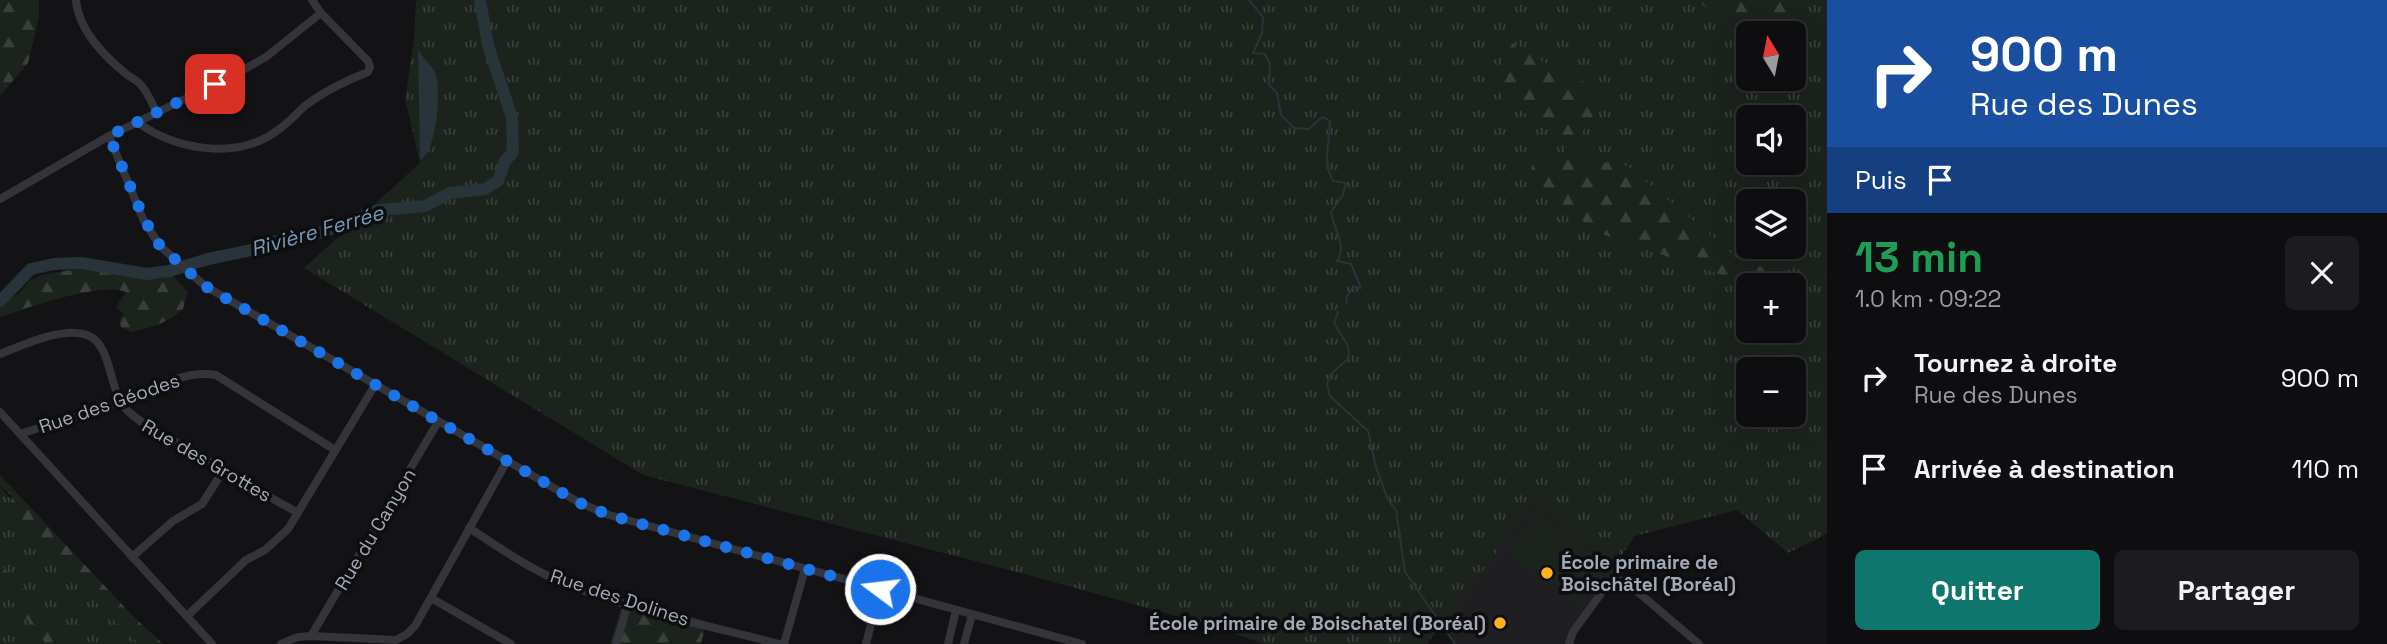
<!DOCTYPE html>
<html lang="fr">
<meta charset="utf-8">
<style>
body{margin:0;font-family:"Space Grotesk",sans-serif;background:#1c1c1e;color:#f1f3f6;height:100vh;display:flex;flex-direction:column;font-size:26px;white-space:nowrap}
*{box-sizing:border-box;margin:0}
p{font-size:23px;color:#9b9c9f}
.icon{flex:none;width:38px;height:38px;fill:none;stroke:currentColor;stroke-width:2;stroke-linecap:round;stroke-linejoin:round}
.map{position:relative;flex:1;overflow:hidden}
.details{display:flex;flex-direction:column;background:#0e0e10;width:560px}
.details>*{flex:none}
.hud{background:#1a4fa0;color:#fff;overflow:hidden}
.needle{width:46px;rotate:350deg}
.buttons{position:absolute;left:1736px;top:21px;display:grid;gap:14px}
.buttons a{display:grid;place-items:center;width:70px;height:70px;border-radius:10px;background:#0e0e10;box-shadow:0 7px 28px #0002,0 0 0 2px #2e2e30;font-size:35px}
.pin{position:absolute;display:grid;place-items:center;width:60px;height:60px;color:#fff;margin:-30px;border-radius:14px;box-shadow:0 4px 10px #0006}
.me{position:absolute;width:77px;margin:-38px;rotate:285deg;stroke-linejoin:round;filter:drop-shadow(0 0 5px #0008)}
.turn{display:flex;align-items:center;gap:24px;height:147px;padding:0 28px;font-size:32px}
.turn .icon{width:91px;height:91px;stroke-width:2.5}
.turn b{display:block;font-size:49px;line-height:60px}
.then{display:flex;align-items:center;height:66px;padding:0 28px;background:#0003;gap:14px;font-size:26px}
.round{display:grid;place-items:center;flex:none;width:74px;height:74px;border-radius:10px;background:#1c1c1e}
.head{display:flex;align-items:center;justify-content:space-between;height:119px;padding:0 28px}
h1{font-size:42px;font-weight:700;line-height:52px;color:#1e9e55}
.button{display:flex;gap:14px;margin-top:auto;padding:14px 28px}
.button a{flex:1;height:80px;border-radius:10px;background:#0f766e;color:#fff;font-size:28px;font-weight:700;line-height:80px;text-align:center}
.button a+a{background:#1c1c1e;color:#f1f3f6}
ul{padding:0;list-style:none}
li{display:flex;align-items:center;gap:21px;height:91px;padding:0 28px}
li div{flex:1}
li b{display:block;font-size:26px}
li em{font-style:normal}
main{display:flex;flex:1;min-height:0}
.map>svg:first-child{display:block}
.built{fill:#1f1f22}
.grass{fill:url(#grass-tufts);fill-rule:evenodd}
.forest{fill:url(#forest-firs)}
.pitch{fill:#1b231c}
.water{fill:#28333a}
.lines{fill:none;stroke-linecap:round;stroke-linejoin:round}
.stream{stroke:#28333a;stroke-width:2}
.river{stroke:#28333a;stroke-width:12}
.minor{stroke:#34353b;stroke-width:8}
.route{stroke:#1a73e8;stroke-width:12;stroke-dasharray:0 21.6}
.poi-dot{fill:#ffb021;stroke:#0e0e10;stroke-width:2.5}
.labels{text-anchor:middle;stroke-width:7;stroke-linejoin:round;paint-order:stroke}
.street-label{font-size:19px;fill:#a3aab7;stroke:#0e0e10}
.poi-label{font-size:19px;font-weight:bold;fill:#a3aab7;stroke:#0e0e10;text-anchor:start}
.water-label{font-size:21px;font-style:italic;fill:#769ab6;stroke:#0e0e10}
</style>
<main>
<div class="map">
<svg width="1827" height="644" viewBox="0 0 1827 644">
<defs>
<pattern id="grass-tufts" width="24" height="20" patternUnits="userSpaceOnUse" patternTransform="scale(1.75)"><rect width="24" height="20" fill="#1b231c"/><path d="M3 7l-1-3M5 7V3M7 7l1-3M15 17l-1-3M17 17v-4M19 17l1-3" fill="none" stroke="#39403b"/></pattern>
<pattern id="forest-firs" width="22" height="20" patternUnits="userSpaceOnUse" patternTransform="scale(1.75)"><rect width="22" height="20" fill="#1b231c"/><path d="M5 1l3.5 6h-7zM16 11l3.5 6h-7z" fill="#39403b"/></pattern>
</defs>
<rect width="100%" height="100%" fill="#131315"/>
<polygon class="built" points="1534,503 1614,566 1615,580 1608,584 1569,644 1455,644 1441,624"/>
<g class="grass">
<path d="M416 0H1827V534L1788 553 1737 510 1635 536 1614 566 1534 503 1427 644H1264L1212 626 1021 573 643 475 304 268 420 163 405 99 414 39ZM1748 33H1794V79H1748ZM1748 117H1794V163H1748ZM1748 201H1794V247H1748ZM1748 285H1794V331H1748ZM1748 369H1794V415H1748Z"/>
<polygon points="0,487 81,582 149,644 0,644"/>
</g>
<g class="forest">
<polygon points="0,0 39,0 39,17 28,63 0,96"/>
<path d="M1697 0H1807C1808 16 1803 24 1794 37V33H1748V41Z"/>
<path d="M1513 43C1522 47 1528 53 1536 58 1552 68 1603 81 1597 105 1593 123 1573 135 1578 155L1593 163 1617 162 1629 167 1734 255 1798 283 1807 294 1800 301 1794 303V285H1751L1605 235 1572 214 1538 182 1531 171 1533 160 1539 158 1558 162C1568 153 1568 139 1559 129L1510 106 1501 97C1499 76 1498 60 1513 43Z"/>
<path d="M77 269 158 279 173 276 188 292 183 309 170 319 155 326 131 332 121 327 119 319 124 314 116 307 126 292C102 281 27 308 0 317V304L20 293 29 281 42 275Z"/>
<polygon points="0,475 134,617 163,644 139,644 113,620 10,509 12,496 0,486"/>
<polygon points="0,564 74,644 46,644 0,585"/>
<polygon points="624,599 707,621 701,644 610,644"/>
</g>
<polygon class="pitch" points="1538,513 1609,566 1579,605 1508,552"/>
<path class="water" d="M418 50C423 58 431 65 435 72 442 88 437 153 420 160Z"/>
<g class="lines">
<g class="stream">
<path d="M1249 0 1263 17 1262 33 1253 53 1265 54 1270 64 1269 85 1277 93 1281 115 1294 128 1309 129 1322 117 1330 121C1330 142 1322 161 1333 181L1346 183 1343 195 1331 212C1333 228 1348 246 1337 261L1351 264 1361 288 1353 287 1346 298 1347 303"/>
<polyline points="1338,312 1334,323 1348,346 1349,358 1331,374 1327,384 1330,396 1368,431 1376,467 1388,500 1396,510 1405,572 1455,644"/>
</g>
<polyline class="river" points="0,301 31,269 54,264 81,263 147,274 169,271 208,259 257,249 269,243 323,232 379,210 425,206 450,193 485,189 498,181 505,161 513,152 512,118 488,45 480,0"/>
<g class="minor">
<path d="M76 0C78 29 104 56 125 73 129 77 135 79 139 83 147 90 152 103 156 112"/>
<path d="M137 122C176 150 237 161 278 130 288 123 297 113 306 105 326 90 345 81 368 72L370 67 368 61 321 13 312 0"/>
<polyline points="109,136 143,219 160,246 205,286 580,503 609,515 1082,644"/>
<polyline points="0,199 109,136 234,75 266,57 321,13"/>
<path d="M0 354C23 345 63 326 87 335 114 345 107 393 129 412 144 426 165 436 183 446 221 469 259 491 298 513"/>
<polyline points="0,412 212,644"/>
<path d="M20 434C53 423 87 415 119 402 148 391 184 369 216 375L335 450"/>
<path d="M469 528C499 547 529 569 562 582 631 611 707 625 779 644"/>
<polyline points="132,557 173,521 202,504 223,471"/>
<polyline points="431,598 511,644"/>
<polyline points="187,616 246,560 265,550 288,529 375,385"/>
<polyline points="311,636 438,422"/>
<polyline points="281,644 298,637 311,636 396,640 407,634 415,626 507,461"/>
<polyline points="616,644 628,604"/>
<polyline points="784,644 805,569"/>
<polyline points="866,644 880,589"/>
<polyline points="948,644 956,610"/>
<polyline points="964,644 972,615"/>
<polyline points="1569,644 1573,632 1608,584 1615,580 1625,581 1699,644"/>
</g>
</g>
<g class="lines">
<polyline class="route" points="215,84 109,136 144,219 160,246 205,286 580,503 609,515 880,589"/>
</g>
<g class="poi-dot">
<circle cx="1547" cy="573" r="7"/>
<circle cx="1500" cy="623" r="7"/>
</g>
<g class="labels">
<g class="street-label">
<text transform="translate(109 403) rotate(-19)" y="7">Rue des Géodes</text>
<text transform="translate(207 460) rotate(30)" y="7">Rue des Grottes</text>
<text transform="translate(375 529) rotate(-59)" y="7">Rue du Canyon</text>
<text transform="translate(620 597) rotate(18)" y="7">Rue des Dolines</text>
</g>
<g class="poi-label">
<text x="1561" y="569">École primaire de<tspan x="1561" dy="22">Boischâtel (Boréal)</tspan></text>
<text x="1486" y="630" text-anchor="end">École primaire de Boischatel (Boréal)</text>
</g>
<g class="water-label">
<text transform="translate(317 231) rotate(-16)" y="7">Rivière Ferrée</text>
</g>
</g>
</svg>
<div class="buttons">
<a><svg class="needle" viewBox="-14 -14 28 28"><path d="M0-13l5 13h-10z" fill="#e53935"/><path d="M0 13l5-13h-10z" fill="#9b9c9f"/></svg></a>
<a><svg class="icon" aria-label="sound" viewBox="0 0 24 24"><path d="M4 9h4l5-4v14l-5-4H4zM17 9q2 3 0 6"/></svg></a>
<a><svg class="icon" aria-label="layers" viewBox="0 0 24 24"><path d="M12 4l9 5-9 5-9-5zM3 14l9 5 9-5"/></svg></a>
<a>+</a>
<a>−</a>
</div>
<div class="pin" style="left:215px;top:84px;background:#d93025"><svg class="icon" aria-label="arrive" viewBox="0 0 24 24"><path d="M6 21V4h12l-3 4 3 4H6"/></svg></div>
<svg class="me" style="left:880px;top:589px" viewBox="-20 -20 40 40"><circle r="17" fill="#1a73e8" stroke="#fff" stroke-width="3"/><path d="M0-11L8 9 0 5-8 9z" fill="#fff"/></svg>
</div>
<section class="details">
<div class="hud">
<div class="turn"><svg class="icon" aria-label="right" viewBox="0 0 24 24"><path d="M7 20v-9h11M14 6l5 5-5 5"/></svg><div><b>900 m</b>Rue des Dunes</div></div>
<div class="then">Puis<svg class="icon" aria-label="arrive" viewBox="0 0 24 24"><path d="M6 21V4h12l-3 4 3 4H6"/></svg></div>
</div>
<div class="head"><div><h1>13 min</h1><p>1.0 km · 09:22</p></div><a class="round"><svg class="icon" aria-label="close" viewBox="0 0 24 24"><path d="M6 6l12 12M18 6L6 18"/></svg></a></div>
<ul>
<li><svg class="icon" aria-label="right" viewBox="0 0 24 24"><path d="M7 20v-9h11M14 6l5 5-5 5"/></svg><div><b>Tournez à droite</b><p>Rue des Dunes</p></div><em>900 m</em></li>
<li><svg class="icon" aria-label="arrive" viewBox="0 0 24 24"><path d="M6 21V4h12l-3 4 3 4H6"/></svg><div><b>Arrivée à destination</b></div><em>110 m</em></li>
</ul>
<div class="button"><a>Quitter</a><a>Partager</a></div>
</section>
</main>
